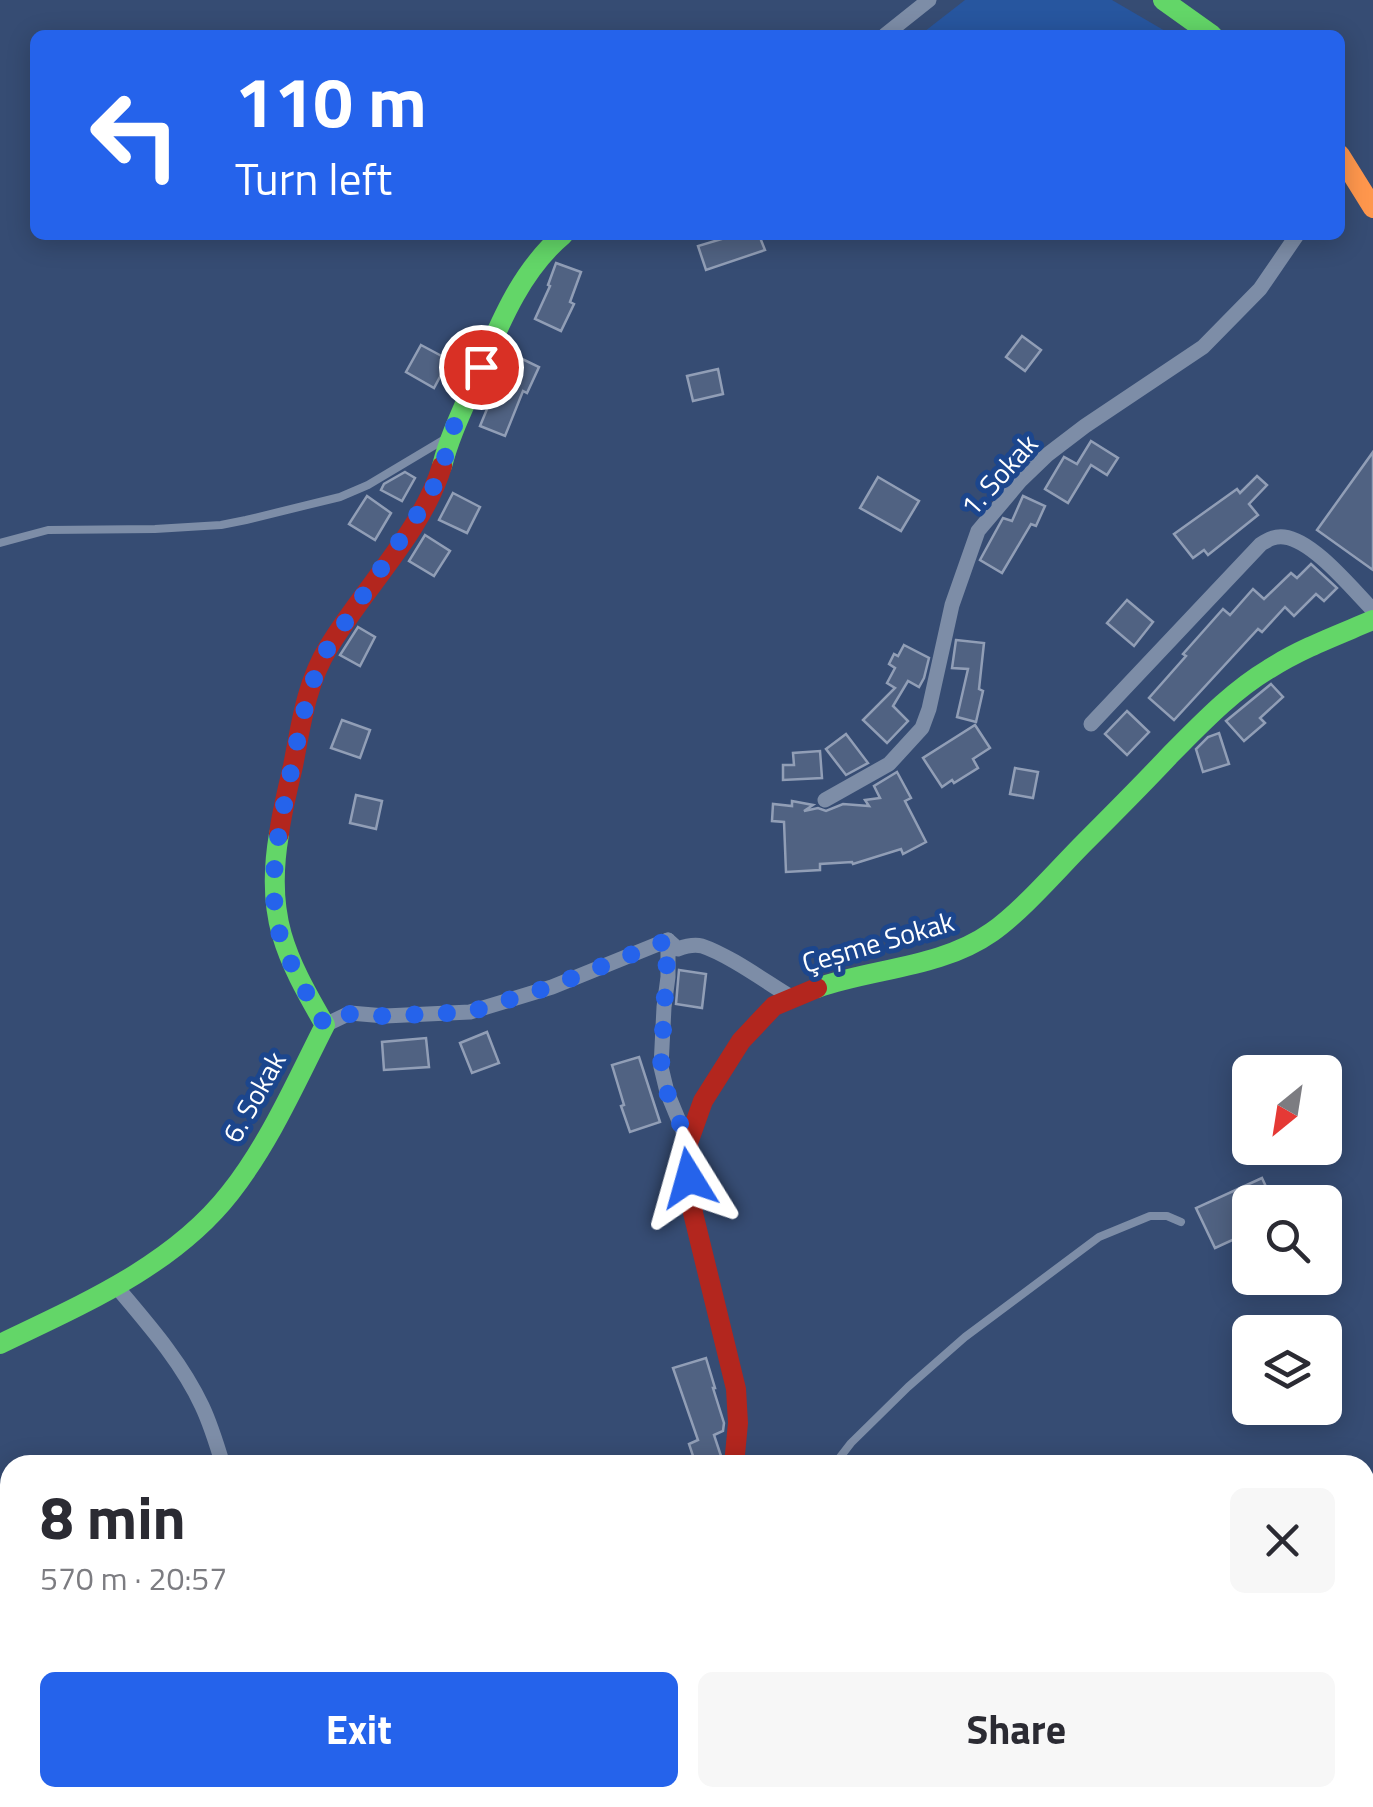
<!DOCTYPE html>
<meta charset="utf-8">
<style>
body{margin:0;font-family:"Titillium Web",sans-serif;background:#f7f7f7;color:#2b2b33;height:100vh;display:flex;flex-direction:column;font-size:38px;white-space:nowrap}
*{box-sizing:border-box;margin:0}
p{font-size:32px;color:#7c7c81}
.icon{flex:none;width:55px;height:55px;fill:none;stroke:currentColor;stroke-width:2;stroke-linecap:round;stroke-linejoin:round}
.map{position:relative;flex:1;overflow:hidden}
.details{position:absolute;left:0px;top:1455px;width:1375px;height:352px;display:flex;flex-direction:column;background:#fff;border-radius:30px 30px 0 0;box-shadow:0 5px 25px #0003}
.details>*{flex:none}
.top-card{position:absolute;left:30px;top:30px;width:1315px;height:210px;border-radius:15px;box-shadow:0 5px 25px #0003;background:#2563eb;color:#fff;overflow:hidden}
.needle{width:65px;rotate:210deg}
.buttons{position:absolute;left:1232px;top:1055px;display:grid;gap:20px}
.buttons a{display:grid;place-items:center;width:110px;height:110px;border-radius:15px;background:#fff;box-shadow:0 5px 25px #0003;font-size:50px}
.pin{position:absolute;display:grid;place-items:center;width:85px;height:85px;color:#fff;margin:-42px;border:5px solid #fff;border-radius:50%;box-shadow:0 2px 10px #0007}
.me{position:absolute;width:110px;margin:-55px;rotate:352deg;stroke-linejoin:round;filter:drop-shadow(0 0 8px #0008)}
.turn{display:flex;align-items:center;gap:35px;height:210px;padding:0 40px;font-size:45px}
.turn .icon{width:130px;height:130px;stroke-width:2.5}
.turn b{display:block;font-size:70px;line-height:85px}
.round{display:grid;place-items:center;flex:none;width:105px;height:105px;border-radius:15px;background:#f7f7f7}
.overview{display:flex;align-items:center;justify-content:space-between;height:170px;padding:0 40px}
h1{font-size:60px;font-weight:700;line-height:75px}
.action{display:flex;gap:20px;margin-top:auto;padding:20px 40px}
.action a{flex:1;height:115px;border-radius:15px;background:#2563eb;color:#fff;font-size:40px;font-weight:700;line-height:115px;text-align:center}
.action a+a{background:#f7f7f7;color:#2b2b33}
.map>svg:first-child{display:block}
.green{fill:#27569f}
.building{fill:#506282;stroke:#919eb6;stroke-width:2.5}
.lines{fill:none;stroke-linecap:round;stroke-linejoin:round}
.lane{stroke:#7d8da7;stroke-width:8}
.street{stroke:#7d8da7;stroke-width:15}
.fast{stroke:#63d668;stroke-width:20}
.slow{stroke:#ff974d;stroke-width:20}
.jam{stroke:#b3261e;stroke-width:20}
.route{stroke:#2563eb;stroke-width:18;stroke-dasharray:0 32.4}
.labels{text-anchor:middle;stroke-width:10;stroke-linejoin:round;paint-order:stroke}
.street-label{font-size:28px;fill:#fff;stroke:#1c468d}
</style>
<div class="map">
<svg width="1373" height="1807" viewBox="0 0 1373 1807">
<rect width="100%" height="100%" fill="#364c73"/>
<polygon class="green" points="965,0 1112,0 1172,35 920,35"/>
<g class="building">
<polygon points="735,235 759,235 765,250 706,270 698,246"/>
<polygon points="556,263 581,272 570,302 574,304 561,331 535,319 550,286 548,285"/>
<polygon points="1022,336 1041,350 1025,371 1006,357"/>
<polygon points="421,345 449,360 434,388 406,372"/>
<polygon points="516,356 539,367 527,393 523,391 505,436 480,426 492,397 496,398"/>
<polygon points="718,369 723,394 693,401 687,376"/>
<polygon points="1091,441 1118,458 1107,475 1091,465 1068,503 1045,489 1064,457 1077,464"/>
<polygon points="1373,452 1373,570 1317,530"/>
<polygon points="405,472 415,478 402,501 381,490 384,484"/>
<polygon points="1257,476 1267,485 1249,504 1258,515 1208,555 1204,550 1193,558 1174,534 1237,489 1240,493"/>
<polygon points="878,477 919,501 901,531 860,508"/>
<polygon points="453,493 480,507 467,533 439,520"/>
<polygon points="367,496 391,513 375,540 349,524"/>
<polygon points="1023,496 1045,506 1036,526 1031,524 1002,573 980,560 1003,518 1012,521"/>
<polygon points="425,535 450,551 434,576 409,561"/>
<polygon points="1311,564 1337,588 1324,601 1316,594 1294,616 1285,607 1262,632 1258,629 1174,720 1149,698 1186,656 1183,654 1223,609 1230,615 1253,589 1264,599 1291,573 1297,578"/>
<polygon points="1127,600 1153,622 1134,646 1107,623"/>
<polygon points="358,627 375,637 360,666 340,655"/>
<polygon points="956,640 984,643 979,689 983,691 976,722 957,717 968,669 952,668"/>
<polygon points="904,645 929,658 924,678 919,687 908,681 893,706 908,721 887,743 863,720 895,688 887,683 895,668 889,664 894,654 898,656"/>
<polygon points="1271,684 1283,697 1260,718 1265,723 1244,741 1226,721"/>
<polygon points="1127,711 1149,732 1127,755 1105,734"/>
<polygon points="342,720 370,730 360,758 331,748"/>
<polygon points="975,725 990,748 973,759 978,768 954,783 952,780 942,787 923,758"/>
<polygon points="1219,733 1229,764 1203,772 1196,749 1208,737"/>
<polygon points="846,734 868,763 846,775 826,749"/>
<polygon points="820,751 822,778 783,780 783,765 794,765 793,753"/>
<polygon points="1015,768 1038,772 1033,798 1010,794"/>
<polygon points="897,772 911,798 905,801 926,842 903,854 901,849 853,864 852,862 820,864 820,870 786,872 784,822 772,821 773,804 792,806 792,801 813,805 804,811 818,808 826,811 843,804 869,806 865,800 880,798 874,786"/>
<polygon points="356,795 382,801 376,829 350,823"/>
<polygon points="679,970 706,974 702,1008 676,1004"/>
<polygon points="487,1032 499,1063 472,1073 460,1043"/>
<polygon points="426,1038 429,1067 384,1070 382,1042"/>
<polygon points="639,1057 660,1122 630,1132 621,1106 624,1105 612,1065"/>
<polygon points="1262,1178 1273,1202 1250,1202 1250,1232 1215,1248 1196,1208"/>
<polygon points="706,1358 715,1388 713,1388 724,1423 723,1431 714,1435 721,1456 721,1461 709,1465 696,1465 689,1444 698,1440 673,1368"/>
</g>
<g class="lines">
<g class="lane">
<polyline points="0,543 48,530 155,529 221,525 246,520 340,497 368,485 445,439"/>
<polyline points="834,1465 851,1443 908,1387 965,1337 1099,1237 1150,1216 1167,1216 1181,1222"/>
<polyline points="699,1807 706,1798"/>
</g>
<g class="street">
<polyline points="885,35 929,0"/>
<path d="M1091 724 1261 544C1269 539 1275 536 1284 537 1313 540 1353 590 1373 610"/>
<polyline points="825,800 889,764 922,728 929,709 952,605 978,531 1021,480 1047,455 1085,426 1203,347 1260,289 1297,235"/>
<polyline points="325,1025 350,1013 385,1016 470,1012 552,987 668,940"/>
<path d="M688 1143 667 1092 661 1067 664 1007 668 977V940L678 949C686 946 693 944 702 946 729 955 766 982 791 997"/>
<path d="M115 1285C147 1323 181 1361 202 1406 211 1425 217 1445 223 1465"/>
<polyline points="312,1798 319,1807"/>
<polyline points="338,1807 352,1798"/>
</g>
<g class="fast">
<polyline points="1163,0 1212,35"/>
<path d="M442 466C450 435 463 409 476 379 498 328 519 272 563 235"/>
<path d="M817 988C874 968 941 968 992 932 1023 910 1057 870 1085 842 1114 813 1143 784 1171 754 1201 724 1232 691 1269 669 1302 648 1338 635 1373 620"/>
<path d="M0 1344C81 1305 173 1266 230 1193 270 1142 296 1082 325 1025 285 956 265 916 279 834"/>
</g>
<polyline class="slow" points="1340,155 1373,208"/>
<g class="jam">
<path d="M279 834C282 811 288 788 293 766 301 725 306 684 328 648 363 589 422 532 442 466"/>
<polyline points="734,1465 738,1423 736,1389 693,1213 688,1143 703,1101 741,1041 774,1006 817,988"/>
</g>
</g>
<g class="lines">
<path class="route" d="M481 367 449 437 444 463 429 497 326 651C306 691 299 733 290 776 280 826 267 878 278 928 286 960 308 996 325 1025L350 1014 384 1016 470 1012 552 986 668 940 661 1067 667 1092 688 1143 689 1178"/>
</g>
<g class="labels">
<g class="street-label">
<text transform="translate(999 475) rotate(-48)" y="10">1. Sokak</text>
<text transform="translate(878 942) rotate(-16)" y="10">Çeşme Sokak</text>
<text transform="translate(254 1097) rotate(-61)" y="10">6. Sokak</text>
</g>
</g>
</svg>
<div class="buttons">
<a><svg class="needle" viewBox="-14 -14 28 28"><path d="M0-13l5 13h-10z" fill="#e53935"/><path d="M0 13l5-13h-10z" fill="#7c7c81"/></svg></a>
<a><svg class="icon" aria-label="search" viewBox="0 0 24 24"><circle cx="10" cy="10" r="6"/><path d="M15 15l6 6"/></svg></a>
<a><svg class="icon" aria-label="layers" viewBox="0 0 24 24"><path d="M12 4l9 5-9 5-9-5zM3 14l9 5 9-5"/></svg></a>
</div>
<div class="pin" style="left:481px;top:367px;background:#d93025"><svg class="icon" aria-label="arrive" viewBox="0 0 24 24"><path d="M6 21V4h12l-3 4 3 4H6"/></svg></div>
<svg class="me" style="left:689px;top:1178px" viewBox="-20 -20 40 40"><path d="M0-17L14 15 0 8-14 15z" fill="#2563eb" stroke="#fff" stroke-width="4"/></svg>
<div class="top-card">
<div class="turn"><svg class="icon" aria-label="left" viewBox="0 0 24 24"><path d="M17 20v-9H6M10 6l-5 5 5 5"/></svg><div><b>110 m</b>Turn left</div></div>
</div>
<section class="details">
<div class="overview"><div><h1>8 min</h1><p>570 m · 20:57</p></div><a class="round"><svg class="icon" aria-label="close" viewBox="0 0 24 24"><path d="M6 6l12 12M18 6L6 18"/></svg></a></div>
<div class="action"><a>Exit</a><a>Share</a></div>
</section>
</div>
